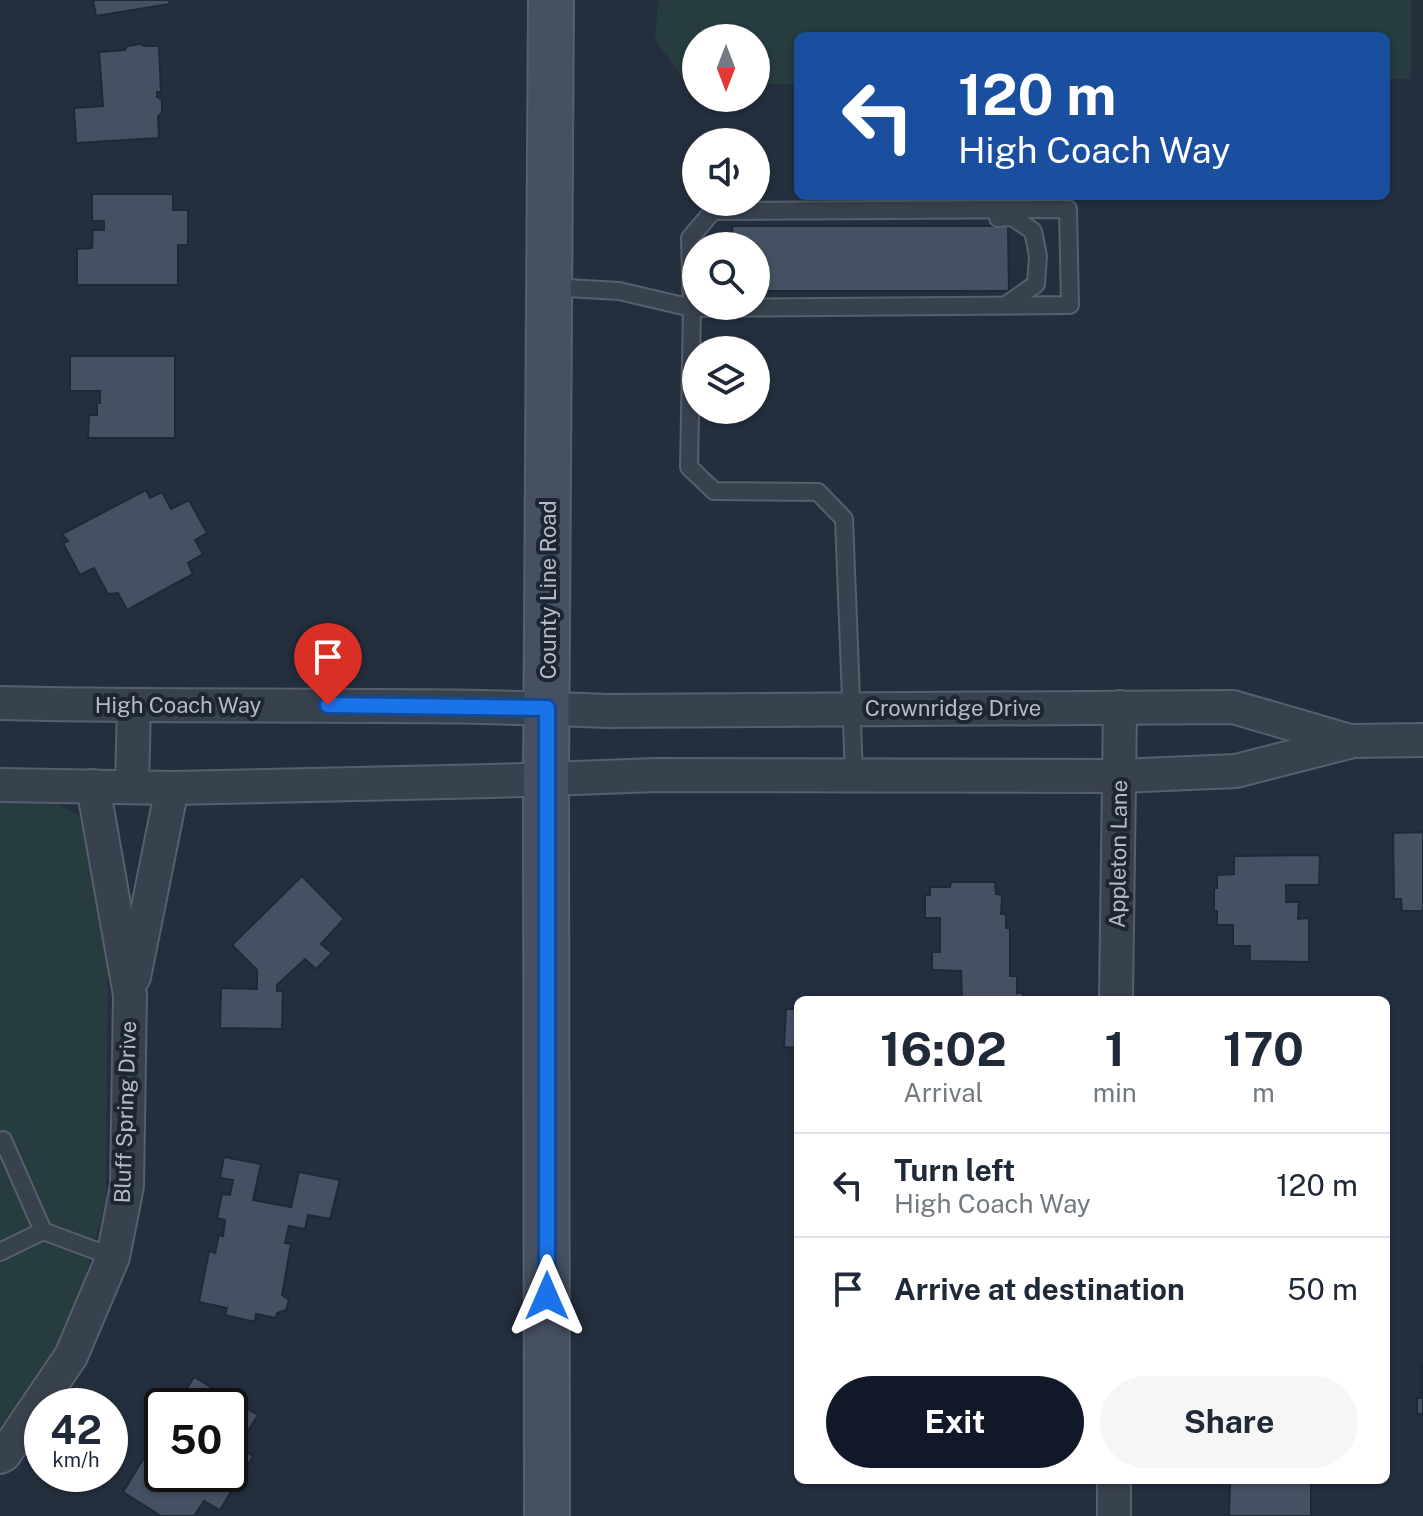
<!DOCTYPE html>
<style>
body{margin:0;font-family:"Public Sans",sans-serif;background:#f6f6f7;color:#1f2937;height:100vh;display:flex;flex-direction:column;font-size:30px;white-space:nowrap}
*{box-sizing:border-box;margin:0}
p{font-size:26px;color:#747a83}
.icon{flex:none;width:44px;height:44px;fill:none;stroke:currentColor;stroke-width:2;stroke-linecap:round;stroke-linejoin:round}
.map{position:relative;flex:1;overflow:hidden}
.details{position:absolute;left:794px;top:996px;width:596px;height:488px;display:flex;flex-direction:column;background:#fff;border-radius:12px;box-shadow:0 2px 6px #0004}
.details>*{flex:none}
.top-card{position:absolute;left:794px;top:32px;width:596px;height:168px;border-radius:12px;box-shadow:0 2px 6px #0004;background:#1a4fa0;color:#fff;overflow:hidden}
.needle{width:52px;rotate:180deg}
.tools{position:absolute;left:682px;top:24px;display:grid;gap:16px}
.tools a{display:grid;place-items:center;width:88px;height:88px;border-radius:50%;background:#fff;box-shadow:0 2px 6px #0004;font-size:40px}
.speed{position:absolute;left:24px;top:1388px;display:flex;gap:16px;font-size:40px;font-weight:700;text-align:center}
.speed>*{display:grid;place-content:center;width:104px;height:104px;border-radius:50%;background:#fff;box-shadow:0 2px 6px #0004;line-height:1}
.speed small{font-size:20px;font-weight:400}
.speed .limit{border:4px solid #111;border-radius:12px;background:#fff;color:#111}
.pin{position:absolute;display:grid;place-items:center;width:68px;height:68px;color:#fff;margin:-82px -34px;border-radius:50% 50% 50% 0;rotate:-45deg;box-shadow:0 0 8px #0007}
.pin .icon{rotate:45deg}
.me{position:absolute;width:88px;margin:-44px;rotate:0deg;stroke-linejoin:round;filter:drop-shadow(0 0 6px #0008)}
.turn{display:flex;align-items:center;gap:28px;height:168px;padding:0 32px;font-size:36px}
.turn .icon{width:104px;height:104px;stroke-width:2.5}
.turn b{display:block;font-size:56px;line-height:68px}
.eta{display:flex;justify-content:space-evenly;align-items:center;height:136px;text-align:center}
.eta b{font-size:48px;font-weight:700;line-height:56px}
.cta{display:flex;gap:16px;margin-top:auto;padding:16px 32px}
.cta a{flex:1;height:92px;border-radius:48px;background:#111827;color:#fff;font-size:32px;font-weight:700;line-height:92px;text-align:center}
.cta a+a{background:#f6f6f7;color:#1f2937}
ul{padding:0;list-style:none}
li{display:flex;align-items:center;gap:24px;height:104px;padding:0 32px;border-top:2px solid #e0e1e3}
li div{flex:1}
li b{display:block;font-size:30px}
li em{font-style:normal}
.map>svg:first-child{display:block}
.green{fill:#263c3f}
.building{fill:#455162;stroke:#1f2835;stroke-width:2}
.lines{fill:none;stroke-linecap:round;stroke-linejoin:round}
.service-casing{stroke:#565f6c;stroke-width:20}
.minor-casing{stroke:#565f6c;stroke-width:36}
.secondary-casing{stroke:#565f6c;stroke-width:48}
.service{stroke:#38414e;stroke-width:16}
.minor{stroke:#38414e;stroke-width:32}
.secondary{stroke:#465061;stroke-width:44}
.route-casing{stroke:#114b97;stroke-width:20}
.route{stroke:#1a73e8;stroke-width:14}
.labels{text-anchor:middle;stroke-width:8;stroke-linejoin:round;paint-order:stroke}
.street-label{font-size:22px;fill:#b4bcc9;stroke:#1d2633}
</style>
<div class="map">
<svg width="1423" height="1516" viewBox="0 0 1423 1516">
<rect width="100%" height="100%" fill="#242f3e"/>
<g class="green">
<polygon points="658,0 1411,0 1411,79 1386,79 1386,36 798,36 798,84 756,84 756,38 696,38 696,73 682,77 655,40"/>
<polygon points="0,803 57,804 81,817 90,834 98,871 108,962 106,1199 82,1291 49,1365 0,1427"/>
</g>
<g class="building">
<polygon points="93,0 169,0 170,4 96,16"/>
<polygon points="141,44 144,46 159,46 161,92 157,92 157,97 162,100 162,113 158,116 159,138 76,143 74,108 103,106 99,52 125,50 127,46"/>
<polygon points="92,194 173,194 173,210 188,210 188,245 178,245 178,285 77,285 77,249 92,248 93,230 104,230 104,221 92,221"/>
<polygon points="732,226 1008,226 1009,291 756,291 756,246 733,246"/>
<polygon points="70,356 175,356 175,438 88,438 89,415 97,415 97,403 100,403 100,391 70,391"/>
<polygon points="146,490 150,498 162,492 171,509 189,500 207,533 195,540 203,554 188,563 193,574 127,610 118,593 108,594 94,568 80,575 63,543 68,541 62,534"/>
<polygon points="1423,832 1423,911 1402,911 1401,899 1394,899 1393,833"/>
<polygon points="1320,855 1319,885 1286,885 1286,902 1299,902 1298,919 1309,918 1309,962 1250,961 1250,946 1233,946 1233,925 1217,925 1217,911 1214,911 1214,888 1217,888 1217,875 1234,874 1234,856"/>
<polygon points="302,876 344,919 321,944 332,953 316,969 305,959 277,985 277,991 283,991 282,1029 220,1028 221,988 257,989 257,970 232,945"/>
<polygon points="951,882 995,882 996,894 1002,895 1001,914 1006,914 1006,928 1010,928 1010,976 1017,976 1017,993 1023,993 1023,1000 962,1000 961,971 932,970 932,952 940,952 940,918 925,918 925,895 930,895 930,887 950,887"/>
<polygon points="786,1009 798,1009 798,1048 784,1047"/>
<polygon points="224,1157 261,1164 253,1200 291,1207 299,1172 340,1180 330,1219 308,1215 305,1229 289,1226 285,1243 291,1244 282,1295 289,1300 286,1310 277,1313 276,1318 256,1314 255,1322 225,1315 227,1308 199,1302 209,1251 215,1253 219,1235 223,1236 225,1220 217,1218 222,1194 230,1195 233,1180 220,1178"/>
<polygon points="1421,1365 1423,1365 1423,1414 1417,1414 1417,1398 1421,1398"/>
<polygon points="194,1377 258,1415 238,1447 253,1456 220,1510 204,1501 194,1516 161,1516 123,1492 145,1456 158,1465 162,1458 162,1474 230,1474 230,1406 176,1406"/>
<polygon points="1230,1480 1311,1480 1311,1516 1229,1516"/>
</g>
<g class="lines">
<defs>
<g id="service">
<polyline points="998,218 1012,217 1033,231 1038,256 1036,284 1006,305"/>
<polyline points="550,287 619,291 692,308 1070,305 1068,209 713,211 690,238 692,308 689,467 714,491 818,492 844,519 854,775"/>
<polyline points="0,1141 3,1140 43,1231 113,1257"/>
<polyline points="0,1252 43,1231"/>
</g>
<g id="minor">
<path d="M0 703C202 708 405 702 607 711L1233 707 1350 741"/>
<polyline points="0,785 172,788 492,781 656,775 1119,776 1236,771 1353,741 1423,740"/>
<polyline points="132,786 134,706"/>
<polyline points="134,977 172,788"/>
<polyline points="1116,1000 1120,707"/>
<polyline points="0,1457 4,1455 71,1356 113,1257 127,1186 130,995 93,786"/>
<polyline points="1114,1516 1114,1480"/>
</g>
<polyline id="secondary" points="547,1516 546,779 551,0"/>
</defs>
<use href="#service" class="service-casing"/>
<use href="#minor" class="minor-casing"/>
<use href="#secondary" class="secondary-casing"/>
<use href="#service" class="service"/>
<use href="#minor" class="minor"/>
<use href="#secondary" class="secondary"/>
</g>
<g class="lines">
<defs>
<polyline id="route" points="328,705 547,708 547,1296"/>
</defs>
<use href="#route" class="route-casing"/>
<use href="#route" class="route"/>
</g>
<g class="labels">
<g class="street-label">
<text transform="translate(548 590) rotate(-90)" y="8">County Line Road</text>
<text x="178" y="713">High Coach Way</text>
<text x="953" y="716">Crownridge Drive</text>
<text transform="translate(1118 854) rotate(-89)" y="8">Appleton Lane</text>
<text transform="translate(125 1112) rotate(-88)" y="8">Bluff Spring Drive</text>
</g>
</g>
</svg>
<div class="tools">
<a><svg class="needle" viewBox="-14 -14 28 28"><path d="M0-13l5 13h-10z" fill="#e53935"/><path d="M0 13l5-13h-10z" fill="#747a83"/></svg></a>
<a><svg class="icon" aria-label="sound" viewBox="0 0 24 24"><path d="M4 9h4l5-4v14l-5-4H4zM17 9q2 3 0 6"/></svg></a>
<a><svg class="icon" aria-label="search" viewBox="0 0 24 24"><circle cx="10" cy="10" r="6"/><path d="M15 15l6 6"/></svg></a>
<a><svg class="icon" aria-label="layers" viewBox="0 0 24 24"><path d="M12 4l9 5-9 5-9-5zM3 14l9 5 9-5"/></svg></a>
</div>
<div class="speed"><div>42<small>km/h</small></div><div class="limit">50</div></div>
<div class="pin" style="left:328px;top:705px;background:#d93025"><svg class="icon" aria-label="arrive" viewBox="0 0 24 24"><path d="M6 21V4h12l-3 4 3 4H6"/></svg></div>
<svg class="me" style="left:547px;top:1296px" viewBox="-20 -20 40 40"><path d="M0-17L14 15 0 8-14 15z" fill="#1a73e8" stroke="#fff" stroke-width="4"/></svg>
<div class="top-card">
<div class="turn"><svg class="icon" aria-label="left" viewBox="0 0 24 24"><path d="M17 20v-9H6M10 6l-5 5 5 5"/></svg><div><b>120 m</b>High Coach Way</div></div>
</div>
<section class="details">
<div class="eta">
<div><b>16:02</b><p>Arrival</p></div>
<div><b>1</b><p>min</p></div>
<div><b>170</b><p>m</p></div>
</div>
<ul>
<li><svg class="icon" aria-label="left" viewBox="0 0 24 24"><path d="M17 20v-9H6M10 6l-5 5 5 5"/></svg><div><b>Turn left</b><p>High Coach Way</p></div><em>120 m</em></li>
<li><svg class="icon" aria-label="arrive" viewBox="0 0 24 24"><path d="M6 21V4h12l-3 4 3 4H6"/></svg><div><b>Arrive at destination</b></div><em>50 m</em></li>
</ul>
<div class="cta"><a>Exit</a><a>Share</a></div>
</section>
</div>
